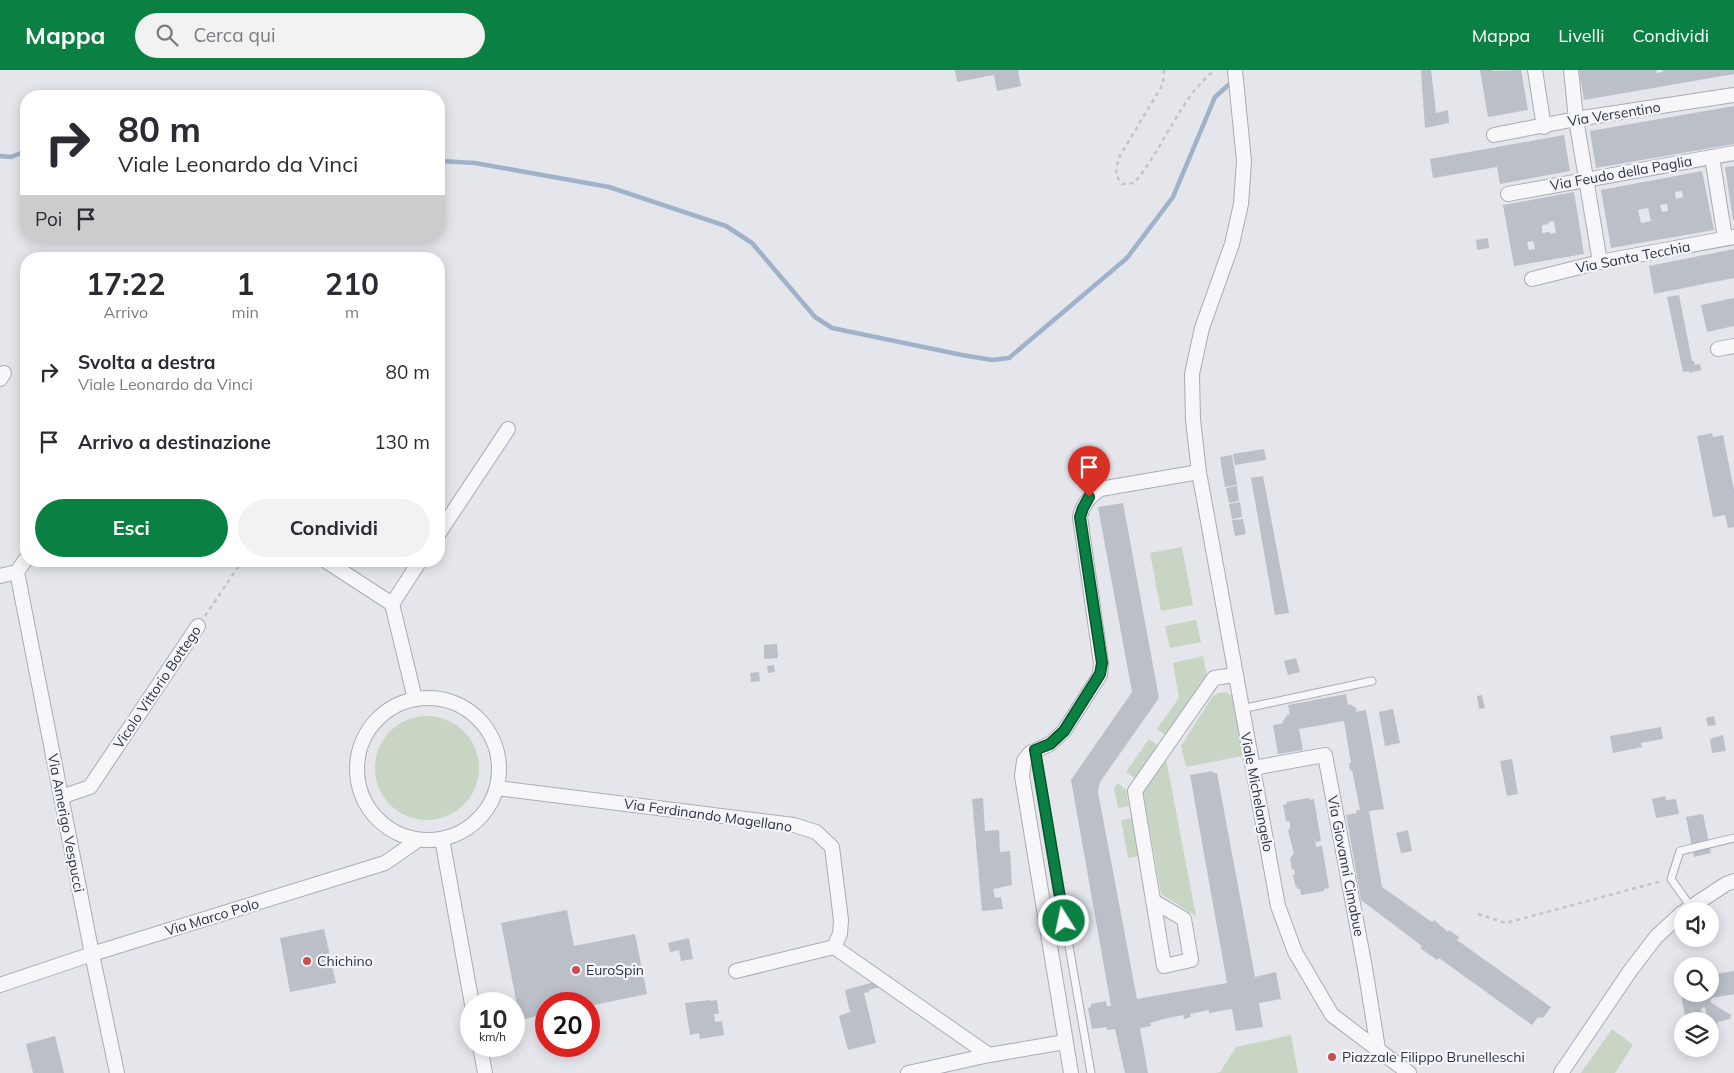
<!DOCTYPE html>
<html lang="it">
<style>
body{margin:0;font-family:Mulish,sans-serif;background:#f2f2f3;color:#2b2b33;height:100vh;display:flex;flex-direction:column;font-size:19px;white-space:nowrap}
*{box-sizing:border-box;margin:0}
p{font-size:16px;color:#7c7c81}
.icon{flex:none;width:28px;height:28px;fill:none;stroke:currentColor;stroke-width:2;stroke-linecap:round;stroke-linejoin:round}
.map{position:relative;flex:1;overflow:hidden}
.details{position:absolute;left:20px;top:182px;width:425px;height:315px;display:flex;flex-direction:column;background:#fff;border-radius:20px;box-shadow:0 2px 12px #0003}
.details>*{flex:none}
.top-card{position:absolute;left:20px;top:20px;width:425px;height:152px;border-radius:20px;box-shadow:0 2px 12px #0003;background:#fff;color:#2b2b33;overflow:hidden}
.tools{position:absolute;left:1674px;top:832px;display:grid;gap:10px}
.tools a{display:grid;place-items:center;width:45px;height:45px;border-radius:50%;background:#fff;box-shadow:0 2px 12px #0003;font-size:25px}
.speed{position:absolute;left:460px;top:922px;display:flex;gap:10px;font-size:25px;font-weight:700;text-align:center}
.speed>*{display:grid;place-content:center;width:65px;height:65px;border-radius:50%;background:#fff;box-shadow:0 2px 12px #0003;line-height:1}
.speed small{font-size:12px;font-weight:400}
.speed .limit{border:8px solid #d22;background:#fff;color:#111}
.pin{position:absolute;display:grid;place-items:center;width:42px;height:42px;color:#fff;margin:-51px -21px;border-radius:50% 50% 50% 0;rotate:-45deg;box-shadow:0 0 5px #0007}
.pin .icon{rotate:45deg}
.me{position:absolute;width:55px;margin:-28px;rotate:350deg;stroke-linejoin:round;filter:drop-shadow(0 0 4px #0008)}
.turn{display:flex;align-items:center;gap:18px;height:105px;padding:0 15px;font-size:22px}
.turn .icon{width:65px;height:65px;stroke-width:2.5}
.turn b{display:block;font-size:35px;line-height:42px}
.then{display:flex;align-items:center;height:48px;padding:0 15px;background:#0003;gap:10px;font-size:19px}
.eta{display:flex;justify-content:space-evenly;align-items:center;height:85px;text-align:center}
.eta b{font-size:30px;font-weight:700;line-height:35px}
.action{display:flex;gap:10px;margin-top:auto;padding:10px 15px}
.action a{flex:1;height:58px;border-radius:30px;background:#0b8043;color:#fff;font-size:20px;font-weight:700;line-height:58px;text-align:center}
.action a+a{background:#f2f2f3;color:#2b2b33}
ul{padding:0;list-style:none}
li{display:flex;align-items:center;gap:15px;height:70px;padding:0 15px}
li div{flex:1}
li b{display:block;font-size:19px}
li em{font-style:normal}
header{display:flex;align-items:center;gap:30px;box-sizing:border-box;height:70px;padding:0 25px;background:#0b8043;color:#fff}
header strong{font-size:24px}
nav{display:flex;gap:28px;margin-inline-start:auto;font-size:18px}
.search{width:350px;height:45px;background:#f2f2f3;display:flex;align-items:center;gap:12px;box-sizing:border-box;padding:0 18px;border-radius:28px;color:#7c7c81;font-size:19px}
.map>svg:first-child{display:block}
.green{fill:#c8d5c5}
.lines{fill:none;stroke-linecap:round;stroke-linejoin:round}
.stream{stroke:#a0b1ca;stroke-width:4.5}
.building{fill:#bbbfc8;fill-rule:evenodd}
.service-casing{stroke:#a9acb5;stroke-width:9}
.minor-casing{stroke:#a9acb5;stroke-width:16}
.path{stroke:#c2c4ca;stroke-width:2.5;stroke-dasharray:4 4;stroke-linecap:butt}
.service{stroke:#f7f7fa;stroke-width:7}
.minor{stroke:#f7f7fa;stroke-width:14}
.route-casing{stroke:#07532c;stroke-width:12}
.route{stroke:#0b8043;stroke-width:9}
.poi-dot{fill:#cb4e55;stroke:#f4f5f9;stroke-width:2}
.labels{text-anchor:middle;stroke-width:4.5;stroke-linejoin:round;paint-order:stroke}
.street-label{font-size:14px;fill:#2c3243;stroke:#f4f5f9}
.poi-label{font-size:14px;fill:#2c3243;stroke:#f4f5f9;text-anchor:start}
</style>
<header>
<strong>Mappa</strong>
<div class="search"><svg class="icon" aria-label="search" viewBox="0 0 24 24"><circle cx="10" cy="10" r="6"/><path d="M15 15l6 6"/></svg>Cerca qui</div>
<nav><a>Mappa</a><a>Livelli</a><a>Condividi</a></nav>
</header>
<div class="map">
<svg width="1734" height="1003" viewBox="0 0 1734 1003">
<rect width="100%" height="100%" fill="#e4e6eb"/>
<g class="green">
<polygon points="1182,477 1193,535 1161,541 1150,483"/>
<polygon points="1196,550 1201,572 1170,578 1165,556"/>
<polygon points="1203,586 1207,605 1165,665 1157,659 1179,628 1173,593"/>
<polygon points="1226,622 1233,627 1243,686 1186,697 1181,676 1212,627 1218,623"/>
<circle cx="427" cy="698" r="52"/>
<polygon points="1149,669 1158,676 1136,709 1126,702"/>
<polygon points="1166,689 1196,846 1161,824 1143,722"/>
<polygon points="1118,713 1126,720 1129,736 1118,738 1114,718"/>
<polygon points="1132,748 1139,786 1128,788 1121,750"/>
<polygon points="1612,959 1633,975 1615,1003 1581,1003"/>
<polygon points="1291,965 1298,1003 1215,1003 1220,1002 1236,977"/>
</g>
<g class="lines">
<g class="stream">
<polyline points="0,86 11,87 26,81"/>
<polyline points="439,91 475,93 609,117 726,156 752,173 815,247 832,258 962,285 992,290 1009,288 1127,188 1173,127 1215,27 1233,11"/>
</g>
</g>
<g class="building">
<polygon points="955,0 1018,0 1021,16 997,21 994,5 957,12"/>
<polygon points="1422,0 1431,0 1436,43 1448,40 1449,53 1425,58 1421,1"/>
<polygon points="1480,0 1493,0 1493,1 1521,0 1528,40 1488,47"/>
<polygon points="1579,0 1656,0 1657,3 1663,2 1662,0 1734,0 1734,4 1584,30"/>
<polygon points="1734,36 1734,74 1596,98 1590,61"/>
<polygon points="1564,65 1570,101 1500,114 1497,97 1433,108 1430,89"/>
<polygon points="1734,96 1734,150 1733,150 1725,97"/>
<path d="M1702 101 1714 160 1611 178 1601 120ZM1682 121 1683 127 1676 129 1675 122ZM1667 134 1668 141 1662 142 1660 135ZM1648 138 1651 151 1641 153 1638 140Z"/>
<path d="M1574 122 1584 184 1514 196 1503 135ZM1554 151 1556 163 1550 164V162L1542 163V155L1549 154 1548 152ZM1533 171 1535 179 1529 180 1527 172Z"/>
<polygon points="1488,168 1489,178 1477,180 1476,170"/>
<polygon points="1734,179 1734,208 1654,224 1649,196"/>
<polygon points="1679,225 1692,291 1694,291 1695,295 1700,294 1701,300 1689,303 1689,301 1683,302 1667,227"/>
<polygon points="1734,228 1734,256 1707,262 1701,235"/>
<polygon points="1712,363 1713,367 1723,365 1734,420 1734,457 1728,458 1725,445 1713,447 1697,366"/>
<polygon points="1264,379 1266,390 1235,395 1233,384"/>
<polygon points="1232,385 1237,415 1225,417 1220,387"/>
<polygon points="1263,406 1289,543 1275,545 1251,408"/>
<polygon points="1237,416 1239,431 1229,433 1226,418"/>
<polygon points="1240,432 1242,447 1232,449 1229,434"/>
<polygon points="1123,433 1159,628 1100,712 1098,722 1137,929 1227,913 1190,705 1213,701 1213,703 1217,703 1255,907 1276,902 1281,929 1259,933 1263,957 1236,961 1232,939 1209,943 1209,940 1190,944 1191,947 1184,949 1183,945 1163,949 1150,953 1151,956 1140,958 1148,1003 1125,1003 1115,959 1107,960 1106,957 1092,959 1088,938 1091,937 1091,934 1106,931 1107,936 1111,936 1071,710 1132,622 1098,437"/>
<polygon points="1243,449 1246,464 1235,466 1232,450"/>
<polygon points="777,574 778,588 764,589 764,575"/>
<polygon points="1296,588 1300,602 1288,605 1284,591"/>
<polygon points="774,595 775,602 768,603 767,596"/>
<polygon points="759,602 760,611 751,612 750,603"/>
<polygon points="1346,624 1348,636 1350,634 1357,639 1355,642 1366,640 1384,739 1369,741 1382,817 1432,852 1434,850 1448,862 1449,860 1459,867 1457,870 1551,937 1543,948 1542,947 1540,948 1538,947 1532,955 1439,888 1437,890 1420,878 1422,876 1361,830 1346,745 1357,743 1356,740 1360,740 1352,700 1350,701 1349,693 1351,693 1344,651 1299,659 1303,680 1278,684 1273,655 1284,653 1282,652 1288,644 1290,646 1288,635"/>
<polygon points="1482,625 1485,638 1479,639 1477,626"/>
<polygon points="1393,639 1400,673 1385,676 1379,642"/>
<polygon points="1714,646 1716,655 1708,656 1706,648"/>
<polygon points="1661,657 1663,669 1641,673 1642,677 1613,683 1610,666"/>
<polygon points="1723,665 1726,681 1712,683 1710,669"/>
<polygon points="1512,689 1518,724 1507,726 1500,691"/>
<polygon points="1665,726 1666,730 1676,729 1679,744 1656,748 1652,729"/>
<polygon points="983,728 985,761 999,760 1000,782 1010,781 1012,815 993,819 995,828 1001,827 1003,839 982,841 972,729"/>
<polygon points="1309,728 1310,730 1314,729 1321,771 1315,772 1316,775 1316,777 1322,776 1329,818 1324,819 1324,821 1301,825 1300,819 1298,819 1295,815 1293,805 1295,805 1294,799 1292,800 1290,789 1292,785 1294,784 1288,760 1290,758 1290,752 1286,751 1283,735 1287,734 1286,732"/>
<polygon points="1703,744 1711,783 1694,787 1686,747"/>
<polygon points="1408,760 1412,781 1401,783 1396,763"/>
<polygon points="567,840 574,876 635,864 647,924 589,936 589,934 546,934 546,944 520,950 501,853"/>
<polygon points="324,859 336,913 290,922 280,868"/>
<polygon points="689,868 693,889 681,891 679,880 670,882 668,873"/>
<polygon points="1734,901 1734,924 1712,928 1710,932 1731,945 1730,949 1717,952 1718,959 1710,961 1710,951 1708,951 1705,937 1701,938 1703,951 1686,951 1681,924 1710,924 1710,905"/>
<polygon points="878,911 880,917 869,920 869,922 864,923 876,973 848,980 839,946 850,942 845,920"/>
<polygon points="710,930 710,931 717,930 719,944 714,944 715,952 722,951 724,965 700,969 699,963 690,965 685,933"/>
<polygon points="55,966 64,1003 33,1003 26,974"/>
</g>
<g class="lines">
<defs>
<g id="service">
<polyline points="1241,639 1372,611"/>
<polyline points="1035,680 1091,1003"/>
<polyline points="1691,837 1671,809 1680,781 1734,768"/>
</g>
<g id="minor">
<polyline points="1235,0 1244,91 1241,134 1232,174 1202,258 1192,304 1193,350 1199,402 1278,836 1295,882 1332,945 1409,1003"/>
<polyline points="1535,0 1544,57"/>
<polyline points="1571,0 1576,49 1600,192"/>
<polyline points="1494,65 1576,49 1734,25"/>
<polyline points="1712,87 1725,168"/>
<polyline points="1508,124 1734,83"/>
<polyline points="1532,209 1600,192 1734,167"/>
<polyline points="1718,279 1734,276"/>
<polyline points="0,309 4,303"/>
<polyline points="439,463 508,359"/>
<polyline points="326,491 392,534 415,629"/>
<polyline points="17,502 92,884 117,1003"/>
<polyline points="0,506 17,502 26,489"/>
<polyline points="392,534 420,491"/>
<circle cx="428" cy="699" r="71"/>
<polyline points="1253,698 1325,685 1365,898 1378,979"/>
<polyline points="497,718 794,755 816,762 832,777 841,850 840,864 834,877 989,985"/>
<polyline points="61,727 90,717 198,556"/>
<polyline points="442,769 472,934"/>
<polyline points="1153,831 1184,849 1191,890 1164,896 1135,721 1214,608 1235,605"/>
<polyline points="1685,841 1726,814 1734,811"/>
<polyline points="736,901 834,877"/>
<polyline points="0,915 92,884 385,793 418,770"/>
<polyline points="480,976 485,1003"/>
<polyline points="908,1003 989,985 1065,972"/>
<path d="M1071 1003 1022 706 1024 691 1030 683 1050 674 1064 661 1100 605 1101 593 1080 447C1083 434 1089 427 1100 419L1199 402"/>
<polyline points="1561,1003 1630,901 1656,867 1682,843"/>
</g>
</defs>
<use href="#service" class="service-casing"/>
<use href="#minor" class="minor-casing"/>
<g class="path">
<path d="M1164 0 1163 14 1118 89 1116 105 1122 114 1134 113C1163 79 1181 26 1215 0"/>
<polyline points="205,546 242,491"/>
<polyline points="1478,844 1506,853 1662,811"/>
</g>
<use href="#service" class="service"/>
<use href="#minor" class="minor"/>
</g>
<g class="lines">
<defs>
<polyline id="route" points="1064,851 1035,680 1050,674 1064,661 1100,604 1102,593 1080,447 1083,438 1089,427"/>
</defs>
<use href="#route" class="route-casing"/>
<use href="#route" class="route"/>
</g>
<g class="poi-dot">
<circle cx="307" cy="891" r="5"/>
<circle cx="576" cy="900" r="5"/>
<circle cx="1332" cy="987" r="5"/>
</g>
<g class="labels">
<g class="street-label">
<text transform="translate(1614 44) rotate(-9)" y="5">Via Versentino</text>
<text transform="translate(1621 103) rotate(-10)" y="5">Via Feudo della Paglia</text>
<text transform="translate(1633 187) rotate(-11)" y="5">Via Santa Tecchia</text>
<text transform="translate(157 617) rotate(-56)" y="5">Vicolo Vittorio Bottego</text>
<text transform="translate(1257 722) rotate(79)" y="5">Viale Michelangelo</text>
<text transform="translate(708 745) rotate(8)" y="5">Via Ferdinando Magellano</text>
<text transform="translate(66 753) rotate(79)" y="5">Via Amerigo Vespucci</text>
<text transform="translate(1346 796) rotate(79)" y="5">Via Giovanni Cimabue</text>
<text transform="translate(212 847) rotate(-17)" y="5">Via Marco Polo</text>
</g>
<g class="poi-label">
<text x="317" y="896">Chichino</text>
<text x="586" y="905">EuroSpin</text>
<text x="1342" y="992">Piazzale Filippo Brunelleschi</text>
</g>
</g>
</svg>
<div class="tools">
<a><svg class="icon" aria-label="sound" viewBox="0 0 24 24"><path d="M4 9h4l5-4v14l-5-4H4zM17 9q2 3 0 6"/></svg></a>
<a><svg class="icon" aria-label="search" viewBox="0 0 24 24"><circle cx="10" cy="10" r="6"/><path d="M15 15l6 6"/></svg></a>
<a><svg class="icon" aria-label="layers" viewBox="0 0 24 24"><path d="M12 4l9 5-9 5-9-5zM3 14l9 5 9-5"/></svg></a>
</div>
<div class="speed"><div>10<small>km/h</small></div><div class="limit">20</div></div>
<div class="pin" style="left:1089px;top:427px;background:#d93025"><svg class="icon" aria-label="arrive" viewBox="0 0 24 24"><path d="M6 21V4h12l-3 4 3 4H6"/></svg></div>
<svg class="me" style="left:1064px;top:851px" viewBox="-20 -20 40 40"><circle r="17" fill="#0b8043" stroke="#fff" stroke-width="3"/><path d="M0-11L8 9 0 5-8 9z" fill="#fff"/></svg>
<div class="top-card">
<div class="turn"><svg class="icon" aria-label="right" viewBox="0 0 24 24"><path d="M7 20v-9h11M14 6l5 5-5 5"/></svg><div><b>80 m</b>Viale Leonardo da Vinci</div></div>
<div class="then">Poi<svg class="icon" aria-label="arrive" viewBox="0 0 24 24"><path d="M6 21V4h12l-3 4 3 4H6"/></svg></div>
</div>
<section class="details">
<div class="eta">
<div><b>17:22</b><p>Arrivo</p></div>
<div><b>1</b><p>min</p></div>
<div><b>210</b><p>m</p></div>
</div>
<ul>
<li><svg class="icon" aria-label="right" viewBox="0 0 24 24"><path d="M7 20v-9h11M14 6l5 5-5 5"/></svg><div><b>Svolta a destra</b><p>Viale Leonardo da Vinci</p></div><em>80 m</em></li>
<li><svg class="icon" aria-label="arrive" viewBox="0 0 24 24"><path d="M6 21V4h12l-3 4 3 4H6"/></svg><div><b>Arrivo a destinazione</b></div><em>130 m</em></li>
</ul>
<div class="action"><a>Esci</a><a>Condividi</a></div>
</section>
</div>
